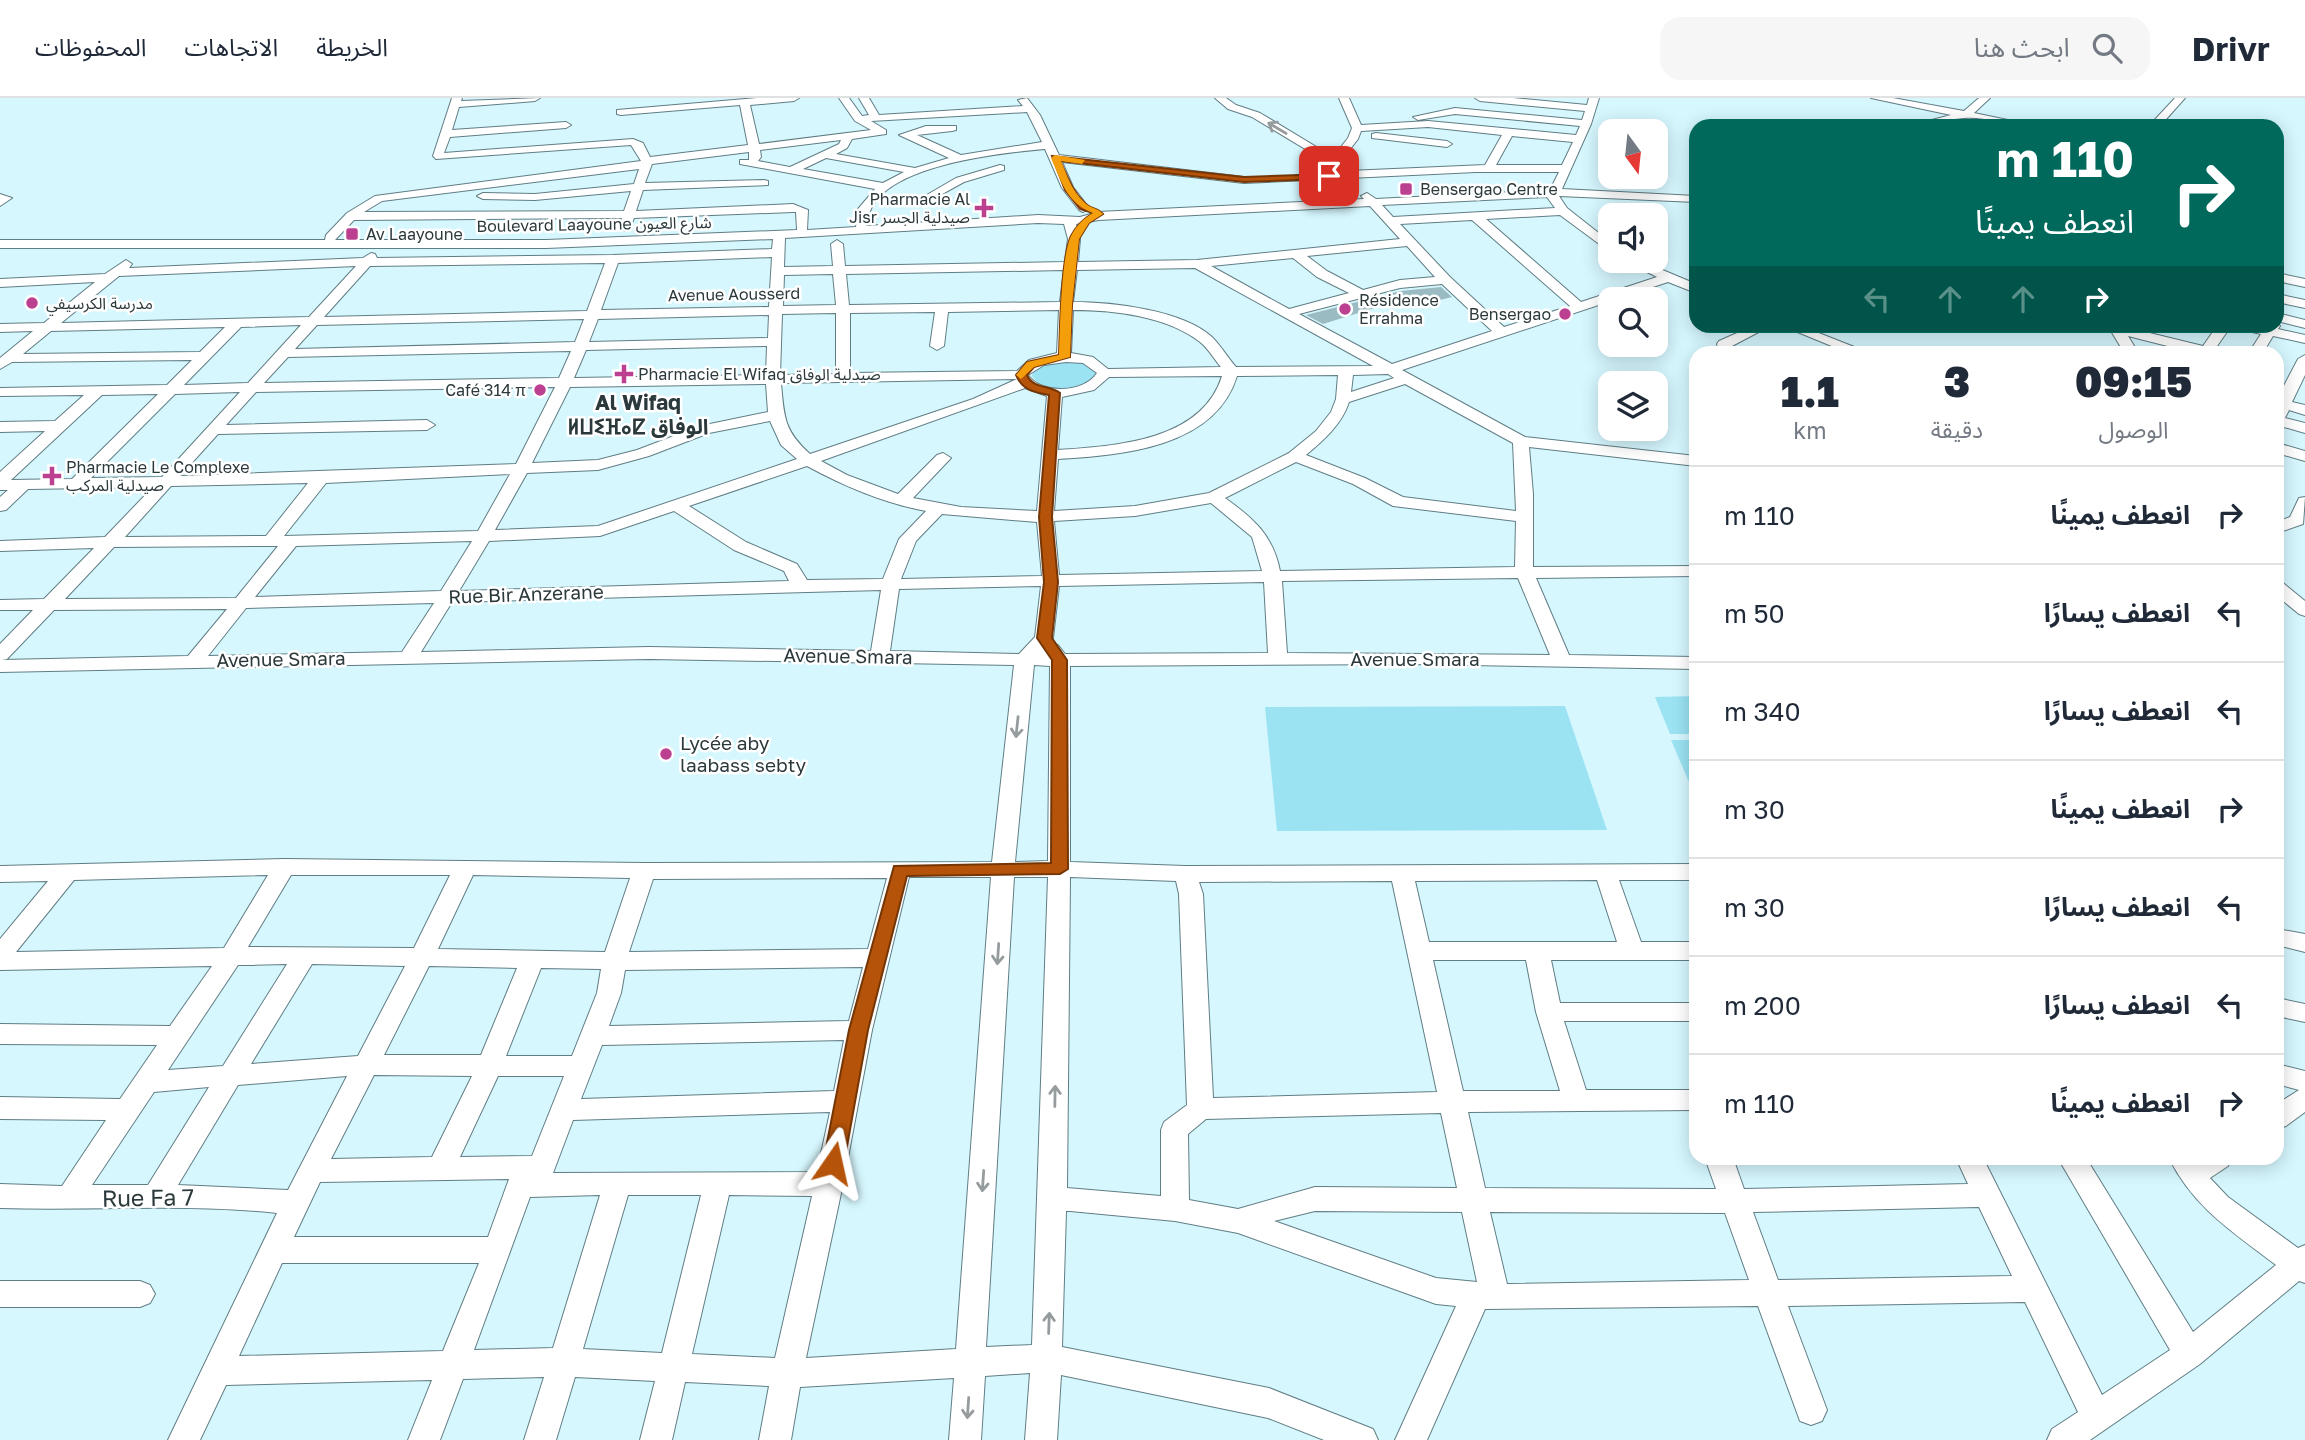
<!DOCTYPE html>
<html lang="ar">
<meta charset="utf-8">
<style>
body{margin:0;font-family:"Golos Text","Noto Sans Arabic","Noto Sans Tifinagh",sans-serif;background:#f6f6f7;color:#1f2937;direction:rtl;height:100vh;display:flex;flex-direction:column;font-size:26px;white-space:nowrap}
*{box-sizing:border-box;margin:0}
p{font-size:23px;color:#747a83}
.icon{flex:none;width:38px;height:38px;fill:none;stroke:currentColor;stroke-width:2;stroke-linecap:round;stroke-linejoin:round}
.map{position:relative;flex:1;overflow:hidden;direction:ltr}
.sheet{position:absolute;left:1689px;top:248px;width:595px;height:819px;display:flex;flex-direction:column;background:#fff;border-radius:21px;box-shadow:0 4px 18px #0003;direction:rtl}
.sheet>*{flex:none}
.top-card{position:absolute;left:1689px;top:21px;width:595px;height:214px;border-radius:21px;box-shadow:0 4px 18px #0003;direction:rtl;background:#00695c;color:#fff;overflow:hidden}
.needle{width:46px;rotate:165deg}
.buttons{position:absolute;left:1598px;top:21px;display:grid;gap:14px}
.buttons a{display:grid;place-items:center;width:70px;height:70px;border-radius:14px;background:#fff;box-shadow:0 4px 18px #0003;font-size:35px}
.pin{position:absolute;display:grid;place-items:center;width:60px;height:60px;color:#fff;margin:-30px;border-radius:14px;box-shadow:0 4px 10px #0006}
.me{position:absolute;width:77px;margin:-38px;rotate:11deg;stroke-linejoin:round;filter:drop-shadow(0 0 5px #0008)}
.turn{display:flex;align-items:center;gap:24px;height:147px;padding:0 35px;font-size:32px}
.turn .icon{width:91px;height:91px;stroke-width:2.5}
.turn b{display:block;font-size:49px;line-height:60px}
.lanes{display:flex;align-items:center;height:66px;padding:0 35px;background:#0003;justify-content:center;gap:35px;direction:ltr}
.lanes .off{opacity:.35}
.eta{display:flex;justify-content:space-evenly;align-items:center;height:119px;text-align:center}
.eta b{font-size:42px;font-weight:800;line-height:49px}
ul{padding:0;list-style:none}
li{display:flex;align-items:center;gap:21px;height:98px;padding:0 35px;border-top:2px solid #e0e1e3}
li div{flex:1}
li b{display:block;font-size:26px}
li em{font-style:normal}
header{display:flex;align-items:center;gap:42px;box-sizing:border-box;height:98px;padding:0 35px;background:#fff;border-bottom:2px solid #e0e1e3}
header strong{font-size:33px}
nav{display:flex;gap:38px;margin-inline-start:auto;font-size:24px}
.search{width:490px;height:63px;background:#f6f6f7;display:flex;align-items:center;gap:18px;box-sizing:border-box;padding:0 24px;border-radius:21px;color:#747a83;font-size:26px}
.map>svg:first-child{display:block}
.green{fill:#9be3f3}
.building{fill:#9bbbc2}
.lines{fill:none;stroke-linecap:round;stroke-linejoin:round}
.minor-casing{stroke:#607d84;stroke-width:2}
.minor{fill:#fff;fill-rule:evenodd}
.oneway{stroke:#969c9e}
.route{fill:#b45309;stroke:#753606;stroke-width:2}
.slow{fill:#f59e0b}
.poi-dot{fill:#bc4090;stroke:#fff;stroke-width:2.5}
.labels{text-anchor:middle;stroke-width:5;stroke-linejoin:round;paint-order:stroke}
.far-poi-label{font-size:16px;fill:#2c393c;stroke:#fff;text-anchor:start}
.far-street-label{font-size:16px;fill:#2c393c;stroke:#fff}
.street-label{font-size:19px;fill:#2c393c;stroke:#fff}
.poi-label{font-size:19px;fill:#2c393c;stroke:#fff;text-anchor:start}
.far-district-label{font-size:21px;font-weight:bold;fill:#2c393c;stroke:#fff}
.near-street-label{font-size:23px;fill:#2c393c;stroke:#fff}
</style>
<header>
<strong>Drivr</strong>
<div class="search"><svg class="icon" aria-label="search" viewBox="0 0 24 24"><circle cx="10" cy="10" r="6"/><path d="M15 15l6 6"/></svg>ابحث هنا</div>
<nav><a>الخريطة</a><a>الاتجاهات</a><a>المحفوظات</a></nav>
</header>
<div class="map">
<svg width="2305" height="1342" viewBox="0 0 2305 1342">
<rect width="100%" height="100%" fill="#d6f7fe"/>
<g class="green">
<path d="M1052 264H1080L1097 273 1098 278C1079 291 1060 295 1038 285L1032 278 1033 273Z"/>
<polygon points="1696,598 1696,636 1670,636 1655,599"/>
<polygon points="1565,608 1607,732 1277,733 1265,609"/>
<polygon points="1671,642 1696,642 1696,684 1689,684"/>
</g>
<polygon class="building" points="1441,189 1452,199 1424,206 1410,199 1323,226 1306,217 1400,193"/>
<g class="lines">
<defs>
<g id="minor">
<path d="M452 0H462L461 3 540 0 535 3 459 9 452 32 566 24 571 27 566 30 450 39 444 55 633 41 643 45 650 59 748 47 740 7 621 17 617 16V12L757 0H799L794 3 750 7 759 46 871 32 855 23 839 0H849L862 18 869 17 859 0H869L879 17 1023 8 1018 2 1027 0 1040 17 1059 57 1244 79H1284L1337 73 1330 66 1252 19 1228 11 1215 0H1226L1236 7 1260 15 1333 59 1348 40 1352 30 1339 0H1349L1361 27 1428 23 1576 37 1580 28 1455 16 1418 22 1413 19 1455 10 1582 22 1585 13 1480 3 1475 0H1513L1587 7 1589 0H1599L1591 26 1562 91 1696 98V104L1559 98 1567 110 1610 144V154L1560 117 1486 121 1581 204 1657 179 1625 163H1641L1696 186V195L1668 184 1402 272 1525 339 1696 358V368L1529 349 1533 396V469L1696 468V478L1536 480 1569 557 1696 559V571L1411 566 1070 568V764L1185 768 1696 766V782H1619L1641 844H1696V862H1551L1560 905H1696V923H1564L1586 992H1696V1012L1468 1014 1485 1090 1716 1091 1705 1060H1733L1744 1091 1968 1086 1956 1060H1983L2102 1297 2170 1252 2058 1060H2086L2193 1234 2276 1167C2233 1134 2194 1110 2169 1060H2231L2228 1068 2210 1080 2228 1099 2298 1150 2305 1147V1185L2299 1183 2200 1266 2090 1342H2047L2052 1331 2078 1314 2025 1204 1788 1208 1827 1312 1822 1323 1811 1327 1800 1323 1758 1208 1485 1211 1427 1342H1395L1456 1208 1436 1206 1238 1135 1175 1123 1070 1113H1066L1062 1249 1269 1290 1373 1331 1378 1342H1324L1268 1320 1061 1277 1057 1342H1025L1030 1275 985 1278 981 1342H949L954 1280 800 1289 791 1342H759L769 1288 685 1284 672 1342H640L655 1283 575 1279 556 1342H524L544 1279 463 1281 440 1342H408L432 1282 226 1287 200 1342H168L277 1115C185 1105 92 1113 0 1110V1086L62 1088 106 1022 0 1021V999L120 1001 157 947 0 946V926L170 928 212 868 0 872V841L48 783 0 784V768L284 761 644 765 992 764 1014 567 649 561 0 574V546L33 512H0V502L44 501 94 450 0 453V443L105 439 153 389 28 391 6 412 0 413V399L8 392H0V374L45 333 0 334V324L55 323 84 297 0 298V290L167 287 192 262 12 264 0 271V260L33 233 0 234V226L44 225 95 184 0 189V181L105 176 126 162 132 166 129 170 363 160 371 155 375 156 377 160 613 157 772 151 773 141 546 150H0V142H325L326 137 347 115 375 98 641 63 631 47 436 61 433 58ZM1027 14 1042 44 961 57 917 37 952 33 956 32V28H926L899 37 949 60 915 70 836 56 847 50 852 41 886 36V32L871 23ZM1428 29 1502 37 1485 67 1348 73 1340 64 1358 41 1361 33ZM1512 38 1573 44 1562 67H1496ZM841 42 839 46 790 69 758 63 761 59 760 52ZM1045 51 1062 90 1079 112 1083 114 1089 110 1073 89 1062 64 1244 85 1476 74H1559L1550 92 1376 101 1367 95 1361 98 1364 101 1098 114 1080 119 1038 117 866 128C869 117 870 108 879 99 911 65 1000 55 1045 51ZM749 54V62H740V66L875 91 858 111 856 129 807 132 808 112 793 106 636 113 643 92 768 87V83L764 82 645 85 652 66ZM826 60 904 74 883 85 803 71ZM639 71 634 86 535 96 483 95 477 98 483 101 535 102 631 93 624 113 364 114 382 103ZM1547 99 1555 110 1393 119 1382 107ZM1370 108 1400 141 1197 162 1078 164 1080 141 1076 126 1099 122ZM793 114H796L797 132 546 142H335L354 122 622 120 619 129 625 133 629 132 634 120ZM1472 122 1570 208 1504 229 1450 179 1400 126ZM1038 125 1064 126 1068 141 1065 164 845 168 843 146 837 142 831 146 833 168 784 169 785 140ZM1407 148 1435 179 1400 182 1363 192 1327 173 1307 158ZM772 159 769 209 601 212 618 165ZM1293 160 1317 179 1349 195 1289 211 1211 168ZM605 165 587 213 324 219 370 168ZM356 168 309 219 61 225 119 178ZM1195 170 1373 268 1236 269C1228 260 1221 248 1212 239 1183 212 1112 204 1073 204L1077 172ZM1064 172 1060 204 849 207 846 176ZM833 176 836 207 783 208 784 177ZM1442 186 1492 233 1392 266 1299 216 1400 190ZM1059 212 1057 255 1029 262 1017 273 850 275V215L935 214 930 248 937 252 944 248 948 214ZM1073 212C1113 212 1167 218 1200 244 1208 250 1214 261 1221 269L1108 271 1093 259 1071 255ZM836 215V276L780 277 782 216ZM769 217 768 240 589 244 598 221ZM584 221 575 244 295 251 317 227ZM301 227 248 285 184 287 241 229ZM225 229 200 254 23 256 51 233ZM767 248 766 277 574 280 586 252ZM571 253 559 280 264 285 288 259ZM1066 264 1083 265 1097 275C1084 295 1042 297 1028 277L1044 267ZM1388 276 1394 280 1351 294 1353 277ZM1338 277 1336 301 1331 314 1316 333 1289 355 1209 395 1135 408 1054 413 1058 361C1122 357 1215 350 1237 278ZM1222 278C1202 343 1116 348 1058 352L1062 299 1094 292 1109 279ZM1017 281 973 301 810 356C784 333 784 319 781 285ZM766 286 768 314 700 328 637 352 598 362 532 365 570 289ZM1405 286 1513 345 1516 413 1403 399 1365 380 1306 357C1324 342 1342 326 1349 304ZM555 289 516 366 180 378 218 336 427 332 435 327 427 322 226 327 256 294ZM1025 290 1047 298 1037 413 961 409 913 400 951 360 943 355 937 357 898 396 847 377 821 363ZM240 294 162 379 91 380 175 296ZM158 296 72 381 11 382 102 297ZM770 323 781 347 797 361 598 428 495 432 527 375 598 372 649 358 709 335ZM1296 364 1353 386 1393 408 1516 423 1515 469 1280 473C1273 437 1253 420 1225 400ZM807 368C844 388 883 405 926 413L899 441 883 481 807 482 797 466 746 444 689 408ZM510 376 478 433 284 438 326 385ZM308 385 266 438 125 439 171 388ZM1211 405 1252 439 1262 473 1059 477 1054 423 1135 418ZM674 413 734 452 784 473 789 483 459 493 489 443 600 438ZM942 416 1037 424 1042 478 901 481 916 443ZM472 443 441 493 255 499 296 448ZM271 448H278L236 500 65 501 114 449ZM1518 480 1550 557 1287 555 1282 483ZM1264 484 1268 555 1065 556 1058 547 1049 546 1053 540 1059 488ZM1041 488 1035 539 1019 556 890 553 899 491ZM881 492 871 553 649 549 421 554 452 504ZM434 505 402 554 208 558 246 510ZM227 511 188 558 2 562 7 561 54 512ZM1034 567 1050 568 1048 763 1015 764ZM268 777 224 850 16 854 74 782ZM291 777H450L414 850 248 849ZM473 777 630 780 605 854 438 851ZM909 779H991L956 1251 806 1260 843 1086 872 932ZM1014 779H1048L1032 1247 986 1249ZM1070 779 1176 783 1179 796 1187 1007 1164 1024 1161 1032V1098L1067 1090ZM887 780 868 851 629 854 653 781ZM1597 782 1617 844H1429L1415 783ZM1392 783 1437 994 1213 1000 1203 796 1199 784ZM1433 862H1526L1536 914 1560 993H1463ZM287 866 223 968 168 972 238 867ZM312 866 405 868 358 958 251 966ZM429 868 517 870 481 957H384ZM863 869 849 923 609 928 621 895 625 872ZM541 870 601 871 597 895 572 958H506ZM844 942 834 993 581 1001 602 947ZM374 977 472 978 432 1059 331 1061ZM347 978 288 1092 178 1087 238 987ZM498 978H564L532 1058 460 1059ZM209 989 148 1087H92L154 994ZM830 1014 817 1074 553 1075 573 1022ZM1441 1015 1457 1090 1315 1089 1238 1111 1189 1102 1188 1036 1206 1021ZM509 1081 488 1139H294L320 1084ZM600 1097 553 1250 474 1252 530 1099ZM628 1097H701L662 1255 583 1251ZM729 1097 812 1098 775 1260 692 1256ZM1979 1109 2012 1178 1778 1182 1753 1114ZM1315 1113 1462 1114 1477 1184 1436 1180 1274 1123ZM1490 1114 1725 1115 1749 1182 1507 1186ZM282 1165H479L443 1253 239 1258Z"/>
<path d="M1871 0H1893L1964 13 1979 0H1990L1974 15 2036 28C2013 28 1983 18 1964 20 1945 21 1928 28 1909 28L1951 17Z"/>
<polygon points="2175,0 2185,0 2160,28 2149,28"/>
<polygon points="1376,35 1447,43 1452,46 1447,49 1372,40 1372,36"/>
<polygon points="1000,67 1004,68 1004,72 964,84 935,100 925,98 956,80"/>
<polygon points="0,96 12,100 0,108"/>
<polygon points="2277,175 2305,181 2305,189 2277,183"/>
<polygon points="2277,196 2305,202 2305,210 2277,204"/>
<polygon points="2277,215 2305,222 2305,230 2277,223"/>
<polygon points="2277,225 2280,228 2278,231 2305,237 2305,245 2273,238 2262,256 2248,256 2261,236 2239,231 2238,228 2277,228"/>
<polygon points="1753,228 1770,228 1732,248 1734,256 1720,256 1717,246 1719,243"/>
<polygon points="1783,228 1801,228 1872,256 1851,256"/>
<polygon points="2108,228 2121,228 2203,248 2217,228 2231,228 2215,251 2225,256 2199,256 2128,238 2139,256 2125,256"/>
<polygon points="2305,257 2305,277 2292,304 2305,307 2305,317 2289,312 2285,320 2305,325 2305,335 2277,327 2277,301 2298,261"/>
<polygon points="2277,345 2305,353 2305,363 2277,355"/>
<polygon points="2305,399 2303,426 2277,435 2277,424 2290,419 2299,400"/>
<polygon points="2277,484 2283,485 2305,503 2305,518 2299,516 2277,498"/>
<polygon points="2277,831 2305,836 2305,854 2277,847"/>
<polygon points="2277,900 2305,906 2305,924 2277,918"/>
<polygon points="2277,966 2305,973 2305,1014 2286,1028 2277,1031 2277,1006 2299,992 2277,986"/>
<polygon points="0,1183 140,1183 150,1187 155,1196 150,1205 140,1209 0,1209"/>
</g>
</defs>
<use href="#minor" class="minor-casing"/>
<use href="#minor" class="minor"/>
</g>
<defs><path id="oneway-shaft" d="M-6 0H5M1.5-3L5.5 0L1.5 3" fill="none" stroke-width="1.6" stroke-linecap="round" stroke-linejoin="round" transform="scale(1.75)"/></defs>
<g class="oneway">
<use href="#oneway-shaft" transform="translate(1277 30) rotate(-149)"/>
<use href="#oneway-shaft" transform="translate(1017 629) rotate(96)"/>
<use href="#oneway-shaft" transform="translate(998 856) rotate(94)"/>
<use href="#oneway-shaft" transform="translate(1055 998) rotate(-89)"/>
<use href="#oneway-shaft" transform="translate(983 1083) rotate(94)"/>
<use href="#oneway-shaft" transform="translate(1049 1225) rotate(-88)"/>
<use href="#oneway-shaft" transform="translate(968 1310) rotate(94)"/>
</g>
<path class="route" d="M1052 58 1244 79 1329 76 1333 78 1329 81 1244 84 1060 63C1067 77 1072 93 1084 104 1089 111 1097 109 1103 116L1089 125 1079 141 1072 207 1070 259 1034 269 1027 277C1033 291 1050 287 1060 295L1052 419 1058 484 1052 540 1067 562 1068 771 1060 776 907 778 868 932 844 1065 841 1071 833 1073 826 1071 823 1065 849 932 894 768 1051 765 1052 562 1037 540 1044 484 1039 419 1049 297C1034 294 1022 292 1016 277L1027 264 1059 257C1060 232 1061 158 1071 138 1076 128 1083 121 1093 115L1080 111 1065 92Z"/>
<path class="slow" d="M1055 57 1085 62 1082 66 1061 63C1067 78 1072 93 1084 104 1090 111 1097 109 1103 116L1089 125 1079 141 1072 207 1070 259 1034 269 1021 281 1016 277 1027 264 1059 257C1060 232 1061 158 1071 138 1076 128 1083 121 1093 115 1067 105 1062 85 1051 60Z"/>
<g class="poi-dot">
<rect x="1399" y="84" width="14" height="14" rx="3.5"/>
<path d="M980.5 99.5h7v7h7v7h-7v7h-7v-7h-7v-7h7z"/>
<rect x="345" y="129" width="14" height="14" rx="3.5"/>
<circle cx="32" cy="205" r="7"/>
<circle cx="1345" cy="211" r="7"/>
<circle cx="1565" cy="216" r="7"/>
<path d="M620.5 265.5h7v7h7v7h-7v7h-7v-7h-7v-7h7z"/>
<circle cx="540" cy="292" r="7"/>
<path d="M48.5 367.5h7v7h7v7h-7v7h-7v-7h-7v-7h7z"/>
<circle cx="666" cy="656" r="7"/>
</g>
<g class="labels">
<g class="far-poi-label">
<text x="1420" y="97">Bensergao Centre</text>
<text x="970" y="107" text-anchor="end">Pharmacie Al<tspan x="970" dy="18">Jisr صيدلية الجسر</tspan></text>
<text x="366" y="142">Av Laayoune</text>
<text x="1359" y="208">Résidence<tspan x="1359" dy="18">Errahma</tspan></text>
<text x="46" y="211">مدرسة الكرسيفي</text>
<text x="1551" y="222" text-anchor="end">Bensergao</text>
<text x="638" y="282">Pharmacie El Wifaq صيدلية الوفاق</text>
<text x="526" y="298" text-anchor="end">Café 314 π</text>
<text x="66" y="375">Pharmacie Le Complexe<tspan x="66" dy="18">صيدلية المركب</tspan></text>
</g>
<g class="far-street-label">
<text transform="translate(594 126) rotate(-1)" y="6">Boulevard Laayoune شارع العيون</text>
<text transform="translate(734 196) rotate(-1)" y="6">Avenue Aousserd</text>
</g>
<g class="street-label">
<text transform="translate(526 496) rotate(-2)" y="7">Rue Bir Anzerane</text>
<text transform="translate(848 558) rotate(1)" y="7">Avenue Smara</text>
<text transform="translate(281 561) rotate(-1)" y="7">Avenue Smara</text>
<text x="1415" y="568">Avenue Smara</text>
</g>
<g class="poi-label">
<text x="680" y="652">Lycée aby<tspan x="680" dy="22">laabass sebty</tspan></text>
</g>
<g class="far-district-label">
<text x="638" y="312">Al Wifaq<tspan x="638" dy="24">ⵍⵡⵉⴼⴰⵇ الوفاق</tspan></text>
</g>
<g class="near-street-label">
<text transform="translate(148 1100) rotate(-1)" y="8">Rue Fa 7</text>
</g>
</g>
</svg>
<div class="buttons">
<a><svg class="needle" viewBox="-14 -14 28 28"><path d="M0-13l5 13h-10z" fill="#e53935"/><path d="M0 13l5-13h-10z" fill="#747a83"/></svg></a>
<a><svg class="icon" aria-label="sound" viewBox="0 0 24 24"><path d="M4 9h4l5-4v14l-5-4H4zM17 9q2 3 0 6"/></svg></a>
<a><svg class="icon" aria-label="search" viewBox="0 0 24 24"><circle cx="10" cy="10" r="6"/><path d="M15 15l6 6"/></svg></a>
<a><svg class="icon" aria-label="layers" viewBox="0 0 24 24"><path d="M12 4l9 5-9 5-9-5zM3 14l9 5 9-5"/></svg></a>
</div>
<div class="pin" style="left:1329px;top:78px;background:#d93025"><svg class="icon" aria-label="arrive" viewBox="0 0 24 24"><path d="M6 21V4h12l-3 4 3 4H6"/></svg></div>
<svg class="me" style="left:833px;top:1065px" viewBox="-20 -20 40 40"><path d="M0-17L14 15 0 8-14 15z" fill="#b45309" stroke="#fff" stroke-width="4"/></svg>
<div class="top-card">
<div class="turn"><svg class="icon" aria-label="right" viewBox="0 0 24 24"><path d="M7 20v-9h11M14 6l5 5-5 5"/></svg><div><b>110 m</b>انعطف يمينًا</div></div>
<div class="lanes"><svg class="icon off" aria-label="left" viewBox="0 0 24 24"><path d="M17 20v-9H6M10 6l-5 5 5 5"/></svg><svg class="icon off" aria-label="ahead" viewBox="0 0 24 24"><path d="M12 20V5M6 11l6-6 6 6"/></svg><svg class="icon off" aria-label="ahead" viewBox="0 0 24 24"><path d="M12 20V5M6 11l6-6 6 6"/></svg><svg class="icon" aria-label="right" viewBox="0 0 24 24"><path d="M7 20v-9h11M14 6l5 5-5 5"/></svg></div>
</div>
<section class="sheet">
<div class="eta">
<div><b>09:15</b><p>الوصول</p></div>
<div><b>3</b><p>دقيقة</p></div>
<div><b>1.1</b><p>km</p></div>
</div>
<ul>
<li><svg class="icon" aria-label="right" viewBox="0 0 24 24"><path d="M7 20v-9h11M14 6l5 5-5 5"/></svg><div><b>انعطف يمينًا</b></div><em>110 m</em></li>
<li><svg class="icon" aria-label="left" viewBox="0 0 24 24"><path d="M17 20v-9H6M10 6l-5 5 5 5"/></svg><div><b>انعطف يسارًا</b></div><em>50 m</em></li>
<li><svg class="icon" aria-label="left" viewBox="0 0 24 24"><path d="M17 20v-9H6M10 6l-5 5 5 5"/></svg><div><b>انعطف يسارًا</b></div><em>340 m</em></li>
<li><svg class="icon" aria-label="right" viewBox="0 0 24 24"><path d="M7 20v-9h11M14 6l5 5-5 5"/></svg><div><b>انعطف يمينًا</b></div><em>30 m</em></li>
<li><svg class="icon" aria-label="left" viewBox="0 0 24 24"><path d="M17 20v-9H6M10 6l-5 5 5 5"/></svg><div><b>انعطف يسارًا</b></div><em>30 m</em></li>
<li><svg class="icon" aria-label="left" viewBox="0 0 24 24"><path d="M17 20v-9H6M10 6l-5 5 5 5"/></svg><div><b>انعطف يسارًا</b></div><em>200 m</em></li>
<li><svg class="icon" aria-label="right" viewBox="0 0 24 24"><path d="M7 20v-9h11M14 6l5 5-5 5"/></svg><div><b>انعطف يمينًا</b></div><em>110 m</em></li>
</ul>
</section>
</div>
